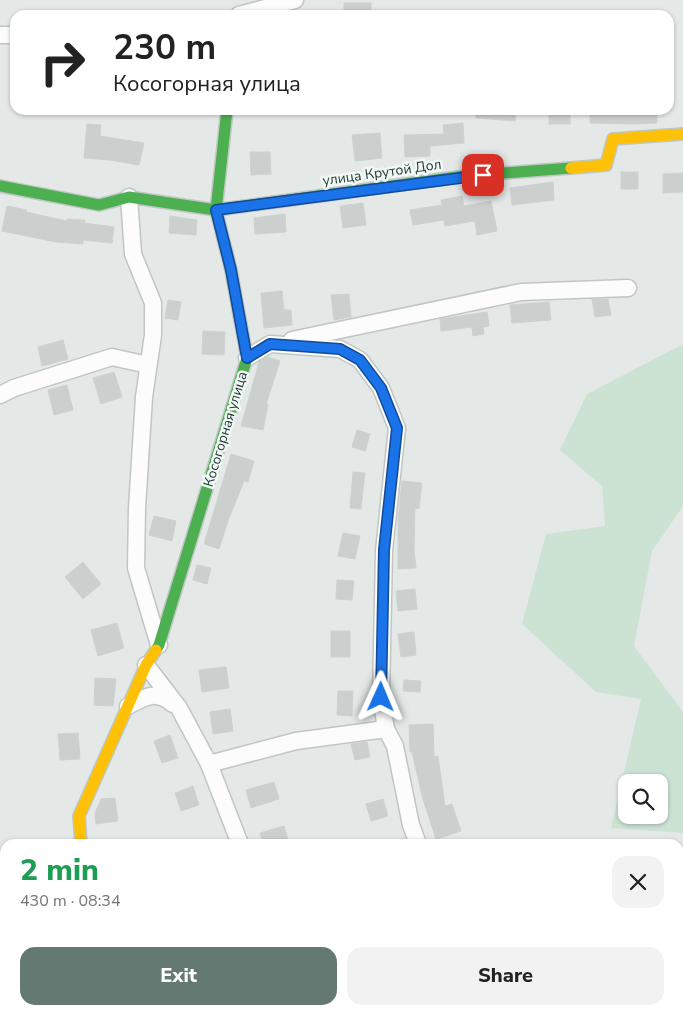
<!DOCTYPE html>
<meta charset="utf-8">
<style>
body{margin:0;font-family:"Nunito Sans",sans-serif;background:#f2f2f2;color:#222;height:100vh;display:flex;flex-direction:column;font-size:19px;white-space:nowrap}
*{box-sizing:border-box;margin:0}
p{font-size:16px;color:#767676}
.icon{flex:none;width:28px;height:28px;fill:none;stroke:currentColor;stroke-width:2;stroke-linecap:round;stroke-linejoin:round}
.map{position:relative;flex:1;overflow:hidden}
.details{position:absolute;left:0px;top:839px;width:684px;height:176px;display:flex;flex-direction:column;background:#fff;border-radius:15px 15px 0 0;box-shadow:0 1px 4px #0004}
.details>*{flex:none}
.top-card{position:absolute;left:10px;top:10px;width:664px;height:105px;border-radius:15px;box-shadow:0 1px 4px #0004;background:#fff;color:#222;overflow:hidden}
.buttons{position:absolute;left:618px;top:774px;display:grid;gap:10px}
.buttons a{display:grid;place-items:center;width:50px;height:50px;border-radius:10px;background:#fff;box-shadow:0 1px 4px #0004;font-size:25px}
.pin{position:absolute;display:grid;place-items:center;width:42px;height:42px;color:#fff;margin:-21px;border-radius:10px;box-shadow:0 2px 8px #0006}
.me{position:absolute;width:55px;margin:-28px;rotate:1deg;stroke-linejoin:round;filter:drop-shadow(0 0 4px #0008)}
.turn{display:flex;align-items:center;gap:18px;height:105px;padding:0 20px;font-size:22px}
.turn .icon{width:65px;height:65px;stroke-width:2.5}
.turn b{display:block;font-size:35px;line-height:42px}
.round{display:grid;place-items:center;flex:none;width:52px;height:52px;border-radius:15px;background:#f2f2f2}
.summary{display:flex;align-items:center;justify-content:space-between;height:85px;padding:0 20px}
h1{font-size:30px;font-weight:800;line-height:38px;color:#1e9e55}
.action{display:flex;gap:10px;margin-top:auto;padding:10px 20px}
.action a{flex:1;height:58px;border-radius:15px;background:#657973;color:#fff;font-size:20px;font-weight:800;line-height:58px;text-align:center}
.action a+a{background:#f2f2f2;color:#222}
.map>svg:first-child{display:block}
.green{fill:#cce3d3;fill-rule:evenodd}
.building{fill:#cbd0ce;stroke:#ccd2d0}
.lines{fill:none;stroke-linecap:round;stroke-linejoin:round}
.street-casing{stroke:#c1c6c4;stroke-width:19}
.fast-casing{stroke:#bfc7c4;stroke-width:14}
.slow-casing{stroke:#bfc7c4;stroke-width:14}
.street{stroke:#fbfcfb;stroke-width:16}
.fast{stroke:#4caf50;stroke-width:11}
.slow{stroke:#ffc107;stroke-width:11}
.route-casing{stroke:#114b97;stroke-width:12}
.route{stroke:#1a73e8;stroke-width:9}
.labels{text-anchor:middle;stroke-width:5;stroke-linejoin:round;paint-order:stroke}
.street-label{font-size:14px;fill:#213d35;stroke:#f2f8f5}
</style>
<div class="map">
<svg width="683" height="1014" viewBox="0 0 683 1014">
<rect width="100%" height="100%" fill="#e4e9e7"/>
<g class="green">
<path d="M683 344V506L652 551 634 646 683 712V833L611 828 641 699 596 692 522 624 546 534 605 526 602 486 560 450 587 394ZM626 782H659V815H626Z"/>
<polygon points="683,880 683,1014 619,1014 617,1010 679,1010 679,882"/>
</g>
<g class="building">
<rect x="344" y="3" width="27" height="12"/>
<polygon points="476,110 516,110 515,121 476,118"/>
<rect x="549" y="110" width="21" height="14"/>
<polygon points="590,110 657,110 657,123 635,124 590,123"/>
<polygon points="463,123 464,143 430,146 430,156 405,157 404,135 444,134 443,125"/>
<polygon points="87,124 101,125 100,136 144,143 139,165 110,160 84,158"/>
<polygon points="380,133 382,158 355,161 352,135"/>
<polygon points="250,152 270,152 271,174 251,175"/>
<rect x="621" y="172" width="17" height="17"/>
<polygon points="683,173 683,192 663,193 663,174"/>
<polygon points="553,182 554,200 512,205 510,188"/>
<polygon points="462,196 464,206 491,201 497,231 477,235 475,221 445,226 444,220 413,225 410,210 442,205 441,200"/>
<polygon points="363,203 366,225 343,228 340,206"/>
<polygon points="7,206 27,210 26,212 67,221 67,219 85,220 84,223 114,227 112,243 83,240 83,244 56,242 2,231"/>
<polygon points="285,214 286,232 255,234 254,218"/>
<polygon points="170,216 197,220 196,235 169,233"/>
<polygon points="282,291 284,310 291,310 292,325 264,328 261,293"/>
<polygon points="349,294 351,317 334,320 331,295"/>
<polygon points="592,299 608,299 611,315 595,317"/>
<polygon points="168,300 181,302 178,320 165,318"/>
<polygon points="549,302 551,320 512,323 510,305"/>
<polygon points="487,312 489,326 483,327 484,334 473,336 472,327 441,331 440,319"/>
<polygon points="203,331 225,332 224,355 202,354"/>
<polygon points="63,340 68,359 42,366 38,347"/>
<polygon points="268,357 280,361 266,404 268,404 263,430 241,426 259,362"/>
<polygon points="114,372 122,397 101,404 93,378"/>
<polygon points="67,385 73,410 54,415 48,390"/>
<polygon points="357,430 370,434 365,451 352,447"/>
<polygon points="231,454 254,461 248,482 244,481 229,518 219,549 204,544"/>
<polygon points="353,472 365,473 361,509 350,508"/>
<polygon points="402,481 422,483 419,509 415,508 414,550 416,568 398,569 398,520"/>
<polygon points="154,516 176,521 172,541 149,535"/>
<polygon points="343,533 360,536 355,559 338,556"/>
<polygon points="83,562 101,584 83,599 65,577"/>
<polygon points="197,565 211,568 207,584 193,580"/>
<polygon points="337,580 354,581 352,600 336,599"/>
<polygon points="415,589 417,609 398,611 396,591"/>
<polygon points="117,623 124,648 98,656 91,630"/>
<rect x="331" y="631" width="19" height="26"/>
<polygon points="414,632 416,655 401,657 398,634"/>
<polygon points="226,667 229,688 202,692 199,670"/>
<polygon points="95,678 116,679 113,706 94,705"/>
<polygon points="404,680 421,681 420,692 403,691"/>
<polygon points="338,691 353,691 352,716 337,715"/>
<polygon points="230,709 233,731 213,734 210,712"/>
<polygon points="433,724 434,757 438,756 445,806 452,804 461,831 436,839 422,796 412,752 410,752 409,725"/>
<polygon points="78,733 80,759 60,760 58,734"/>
<polygon points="170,735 178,758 162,763 154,741"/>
<polygon points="367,742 370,757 355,760 351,744"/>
<polygon points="274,782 279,799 251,808 246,790"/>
<polygon points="193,786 199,805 181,811 175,793"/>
<polygon points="115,798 118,821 96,824 95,813 101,799"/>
<polygon points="383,799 388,816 371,821 366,804"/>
<polygon points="284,826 289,844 263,844 260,833"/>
</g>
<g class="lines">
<defs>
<g id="street">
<polyline points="239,15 295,0"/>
<polyline points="0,35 15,35"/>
<polyline points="129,197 133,254 153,303 153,335 144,397 137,508 136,568 159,645"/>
<polyline points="292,340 521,292 628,288"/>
<polyline points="247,358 270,344 340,349 360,360 381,388 397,428 384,551 381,697 386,729 395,746 411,825 418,844"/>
<polyline points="0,395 14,388 112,357 148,365"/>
<polyline points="146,665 179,708 209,764 240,844"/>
<path d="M128 706C146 696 156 690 173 704"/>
<polyline points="209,764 296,741 386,729"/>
<polyline points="0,970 3,976"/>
<polyline points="107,1010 109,1014"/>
<polyline points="301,1010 303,1014"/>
<polyline points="487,1010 489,1014"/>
</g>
<g id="fast">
<polyline points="0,186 99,205 129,197 216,210 465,176 571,168"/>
<polyline points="156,650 159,645 247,358 231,270 216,210 227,110"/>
</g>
<g id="slow">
<polyline points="571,168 606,165 613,139 683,134"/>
<polyline points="81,844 79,816 146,665 156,650"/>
</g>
</defs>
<use href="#street" class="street-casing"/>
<use href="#fast" class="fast-casing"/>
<use href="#slow" class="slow-casing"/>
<use href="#street" class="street"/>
<use href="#fast" class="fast"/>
<use href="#slow" class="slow"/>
</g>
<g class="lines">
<defs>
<polyline id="route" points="381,697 384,550 397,428 381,388 360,360 340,349 270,344 247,358 231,270 216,210 483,175"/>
</defs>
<use href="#route" class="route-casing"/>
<use href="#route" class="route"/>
</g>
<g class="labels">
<g class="street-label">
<text transform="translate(382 172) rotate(-8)" y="5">улица Крутой Дол</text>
<text transform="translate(225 429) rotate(-73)" y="5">Косогорная улица</text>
</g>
</g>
</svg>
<div class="buttons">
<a><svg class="icon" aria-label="search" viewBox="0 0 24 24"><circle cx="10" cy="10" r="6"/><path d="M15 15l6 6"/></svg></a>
</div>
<div class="pin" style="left:483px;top:175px;background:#d93025"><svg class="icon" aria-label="arrive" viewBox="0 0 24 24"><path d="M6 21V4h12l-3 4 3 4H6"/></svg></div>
<svg class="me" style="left:381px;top:697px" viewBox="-20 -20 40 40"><path d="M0-17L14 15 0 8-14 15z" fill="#1a73e8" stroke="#fff" stroke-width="4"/></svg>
<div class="top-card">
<div class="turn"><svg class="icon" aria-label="right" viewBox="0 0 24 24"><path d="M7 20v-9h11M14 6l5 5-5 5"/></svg><div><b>230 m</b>Косогорная улица</div></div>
</div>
<section class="details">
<div class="summary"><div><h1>2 min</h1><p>430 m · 08:34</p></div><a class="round"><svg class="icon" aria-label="close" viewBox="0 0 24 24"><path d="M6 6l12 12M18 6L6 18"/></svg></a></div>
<div class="action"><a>Exit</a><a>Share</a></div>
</section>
</div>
